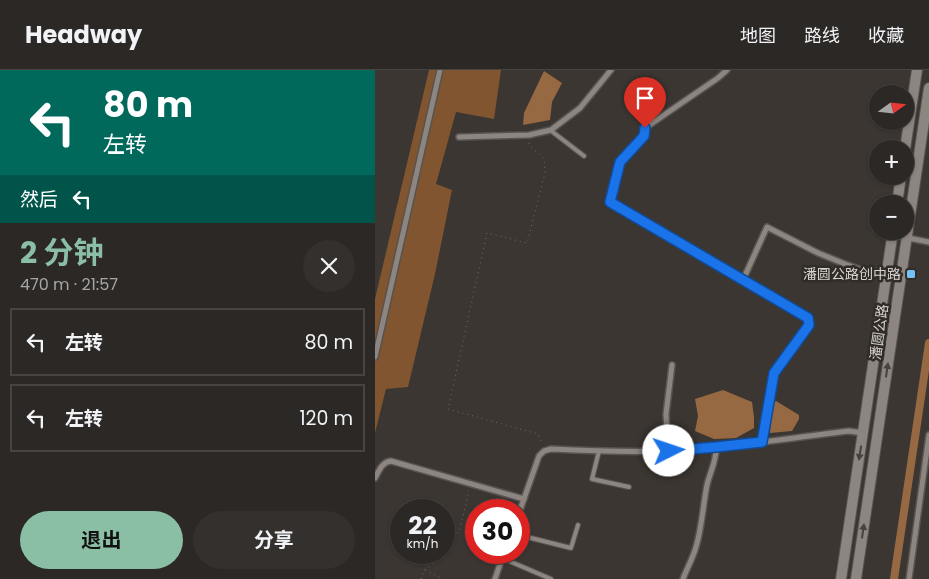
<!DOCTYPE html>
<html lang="zh">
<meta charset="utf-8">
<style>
body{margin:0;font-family:Poppins,"Noto Sans SC",sans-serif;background:#34302d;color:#f1f3f6;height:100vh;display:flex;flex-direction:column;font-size:19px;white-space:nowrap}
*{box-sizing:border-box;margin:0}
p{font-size:16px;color:#a6a6a7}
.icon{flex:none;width:28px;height:28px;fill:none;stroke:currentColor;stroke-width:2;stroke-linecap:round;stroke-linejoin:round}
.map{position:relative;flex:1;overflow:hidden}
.details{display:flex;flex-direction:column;background:#2c2825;width:375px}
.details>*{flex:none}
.guide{background:#00695c;color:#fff;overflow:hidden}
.needle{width:32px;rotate:75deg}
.controls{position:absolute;left:494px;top:15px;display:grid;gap:10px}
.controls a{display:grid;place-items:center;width:45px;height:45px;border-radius:50%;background:#2c2825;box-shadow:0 1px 4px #0004,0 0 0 1px #484442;font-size:25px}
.speed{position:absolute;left:15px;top:429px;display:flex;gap:10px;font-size:25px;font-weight:700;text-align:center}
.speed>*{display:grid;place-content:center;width:65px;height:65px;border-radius:50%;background:#2c2825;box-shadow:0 1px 4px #0004,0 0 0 1px #484442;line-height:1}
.speed small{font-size:12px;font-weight:400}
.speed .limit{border:8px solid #d22;background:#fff;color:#111}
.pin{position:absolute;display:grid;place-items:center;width:42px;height:42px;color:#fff;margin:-51px -21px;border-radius:50% 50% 50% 0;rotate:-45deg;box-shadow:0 0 5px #0007}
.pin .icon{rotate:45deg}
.me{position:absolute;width:55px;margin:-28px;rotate:86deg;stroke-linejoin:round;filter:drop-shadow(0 0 4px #0008)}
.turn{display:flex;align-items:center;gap:18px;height:105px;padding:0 20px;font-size:22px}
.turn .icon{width:65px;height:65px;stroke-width:2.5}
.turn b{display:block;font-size:35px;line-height:42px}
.then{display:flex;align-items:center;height:48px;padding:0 20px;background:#0003;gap:10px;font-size:19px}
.round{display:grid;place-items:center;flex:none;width:52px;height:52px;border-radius:26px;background:#34302d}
.headline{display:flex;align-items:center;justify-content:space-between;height:85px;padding:0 20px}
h1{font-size:30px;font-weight:700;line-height:38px;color:#8abfa5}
.action{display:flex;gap:10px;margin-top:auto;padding:10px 20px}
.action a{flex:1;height:58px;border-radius:30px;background:#8abfa5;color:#111;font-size:20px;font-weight:700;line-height:58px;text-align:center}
.action a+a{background:#34302d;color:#f1f3f6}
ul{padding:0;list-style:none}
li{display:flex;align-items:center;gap:15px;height:68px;margin:0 10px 8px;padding:0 10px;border:2px solid #484442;border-radius:0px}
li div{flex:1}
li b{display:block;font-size:19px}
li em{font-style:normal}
header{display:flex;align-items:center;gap:30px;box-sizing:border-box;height:70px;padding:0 25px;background:#2c2825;border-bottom:1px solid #484442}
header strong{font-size:24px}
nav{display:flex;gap:28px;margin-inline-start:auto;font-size:18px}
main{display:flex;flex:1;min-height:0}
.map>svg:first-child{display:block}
.forest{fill:#81552f}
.water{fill:#966943}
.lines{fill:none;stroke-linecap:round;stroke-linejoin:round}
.canal{stroke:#966943;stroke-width:8}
.lane-casing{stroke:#585350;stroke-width:6}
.street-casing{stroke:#585350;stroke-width:8}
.secondary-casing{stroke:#585350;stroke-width:12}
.path{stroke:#716c68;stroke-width:1;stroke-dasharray:1 4;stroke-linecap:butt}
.lane{stroke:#8c8580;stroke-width:4}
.street{stroke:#8c8580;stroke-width:5}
.secondary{stroke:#8c8580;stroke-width:10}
.oneway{fill:#48423d}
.route-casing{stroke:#114b97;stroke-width:12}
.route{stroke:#1a73e8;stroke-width:9}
.poi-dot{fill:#73c1f6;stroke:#312c27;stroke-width:2}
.labels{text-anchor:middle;stroke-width:5;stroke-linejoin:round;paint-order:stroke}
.poi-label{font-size:14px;fill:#d6d2cf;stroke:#312c27;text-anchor:end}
.street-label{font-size:14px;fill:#d6d2cf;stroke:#312c27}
</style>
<header>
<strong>Headway</strong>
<nav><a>地图</a><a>路线</a><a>收藏</a></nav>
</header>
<main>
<section class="details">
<div class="guide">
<div class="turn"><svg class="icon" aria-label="left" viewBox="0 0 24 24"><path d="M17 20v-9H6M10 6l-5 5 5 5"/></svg><div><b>80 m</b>左转</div></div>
<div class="then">然后<svg class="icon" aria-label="left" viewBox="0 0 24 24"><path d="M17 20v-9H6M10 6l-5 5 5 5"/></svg></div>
</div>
<div class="headline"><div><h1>2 分钟</h1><p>470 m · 21:57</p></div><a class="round"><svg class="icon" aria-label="close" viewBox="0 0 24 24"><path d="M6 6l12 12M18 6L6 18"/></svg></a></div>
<ul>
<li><svg class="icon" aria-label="left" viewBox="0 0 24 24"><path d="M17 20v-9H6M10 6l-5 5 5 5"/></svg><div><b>左转</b></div><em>80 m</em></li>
<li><svg class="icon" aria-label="left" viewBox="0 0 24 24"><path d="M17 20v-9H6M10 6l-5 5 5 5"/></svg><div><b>左转</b></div><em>120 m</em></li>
</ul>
<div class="action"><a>退出</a><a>分享</a></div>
</section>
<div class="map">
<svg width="554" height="509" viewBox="0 0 554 509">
<rect width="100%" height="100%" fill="#3b3631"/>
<polygon class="forest" points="54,0 126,0 119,49 81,42 61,114 77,120 60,204 33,317 11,319 0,363 0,229"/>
<g class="water">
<polygon points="169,1 187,13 177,32 175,50 148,55 149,43"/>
<polygon points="348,320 377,332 379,347 379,358 361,368 339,369 320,361 323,346 320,329"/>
<polygon points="401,331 424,345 424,349 417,361 395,363 397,333"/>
</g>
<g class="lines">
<polyline class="canal" points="519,509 554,273"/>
<defs>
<g id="lane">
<polyline points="176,60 179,63 209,86"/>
<polyline points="224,381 217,409 254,417"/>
<polyline points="144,465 196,478 203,455"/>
<polyline points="127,488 176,509"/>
</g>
<g id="street">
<polyline points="352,0 343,8 270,58 269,66 245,92 235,132 433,248 434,255 399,303 387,372"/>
<polyline points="84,67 154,65 176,60 205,38 236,0"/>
<polyline points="518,165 554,172"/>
<polyline points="368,210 392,157 443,183 470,194 490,201 512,201"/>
<polyline points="0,287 65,0"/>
<polyline points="293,381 291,344 297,295"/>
<path d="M0 408C4 401 7 392 16 391L149 429"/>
<path d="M144 443 164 386 169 381 176 379C215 381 255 382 295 381 355 378 414 368 474 361L488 363"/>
<polyline points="120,509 129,482"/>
<path d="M308 509C312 498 318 488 321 477 327 457 328 435 332 415 335 402 342 390 341 377"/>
<polyline points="534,509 554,365"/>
</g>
<g id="secondary">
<polyline points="530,79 542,0"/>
<polyline points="522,134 526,106"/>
<polyline points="466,509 518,161"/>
<polyline points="481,509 554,18"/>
</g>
</defs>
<use href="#lane" class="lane-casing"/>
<use href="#street" class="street-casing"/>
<use href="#secondary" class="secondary-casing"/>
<g class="path">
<polyline points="154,73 155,76 169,89 170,103 152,173 112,163 73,339 163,364 167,374"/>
<polyline points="50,500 68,509"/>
<polyline points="46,509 49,500 69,486 74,473 85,459 94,420"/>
</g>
<use href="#lane" class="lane"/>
<use href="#street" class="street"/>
<use href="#secondary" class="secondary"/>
</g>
<defs><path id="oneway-solid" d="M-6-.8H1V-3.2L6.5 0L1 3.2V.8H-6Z" transform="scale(1.25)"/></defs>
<g class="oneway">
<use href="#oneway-solid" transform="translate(512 300) rotate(-82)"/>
<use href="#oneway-solid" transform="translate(485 383) rotate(99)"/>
<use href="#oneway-solid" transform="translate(488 461) rotate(-82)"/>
</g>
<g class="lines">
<defs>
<polyline id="route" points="270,58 269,66 245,92 235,132 433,248 434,255 399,303 387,372 341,377 294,381"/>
</defs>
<use href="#route" class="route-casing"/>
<use href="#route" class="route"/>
</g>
<rect class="poi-dot" x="531" y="199" width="10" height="10" rx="2.5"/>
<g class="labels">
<g class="poi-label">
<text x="526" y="209">潘圆公路创中路</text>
</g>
<g class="street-label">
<text transform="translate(504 262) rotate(-82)" y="5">潘圆公路</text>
</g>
</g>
</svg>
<div class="controls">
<a><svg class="needle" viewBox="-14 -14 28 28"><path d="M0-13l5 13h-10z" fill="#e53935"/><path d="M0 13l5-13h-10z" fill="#a6a6a7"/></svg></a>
<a>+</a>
<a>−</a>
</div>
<div class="speed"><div>22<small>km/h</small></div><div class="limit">30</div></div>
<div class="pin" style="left:270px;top:58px;background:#d93025"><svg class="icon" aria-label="arrive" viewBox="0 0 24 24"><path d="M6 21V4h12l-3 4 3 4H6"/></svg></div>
<svg class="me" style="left:294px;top:381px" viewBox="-20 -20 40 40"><circle r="19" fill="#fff"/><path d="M0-13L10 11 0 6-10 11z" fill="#1a73e8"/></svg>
</div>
</main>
